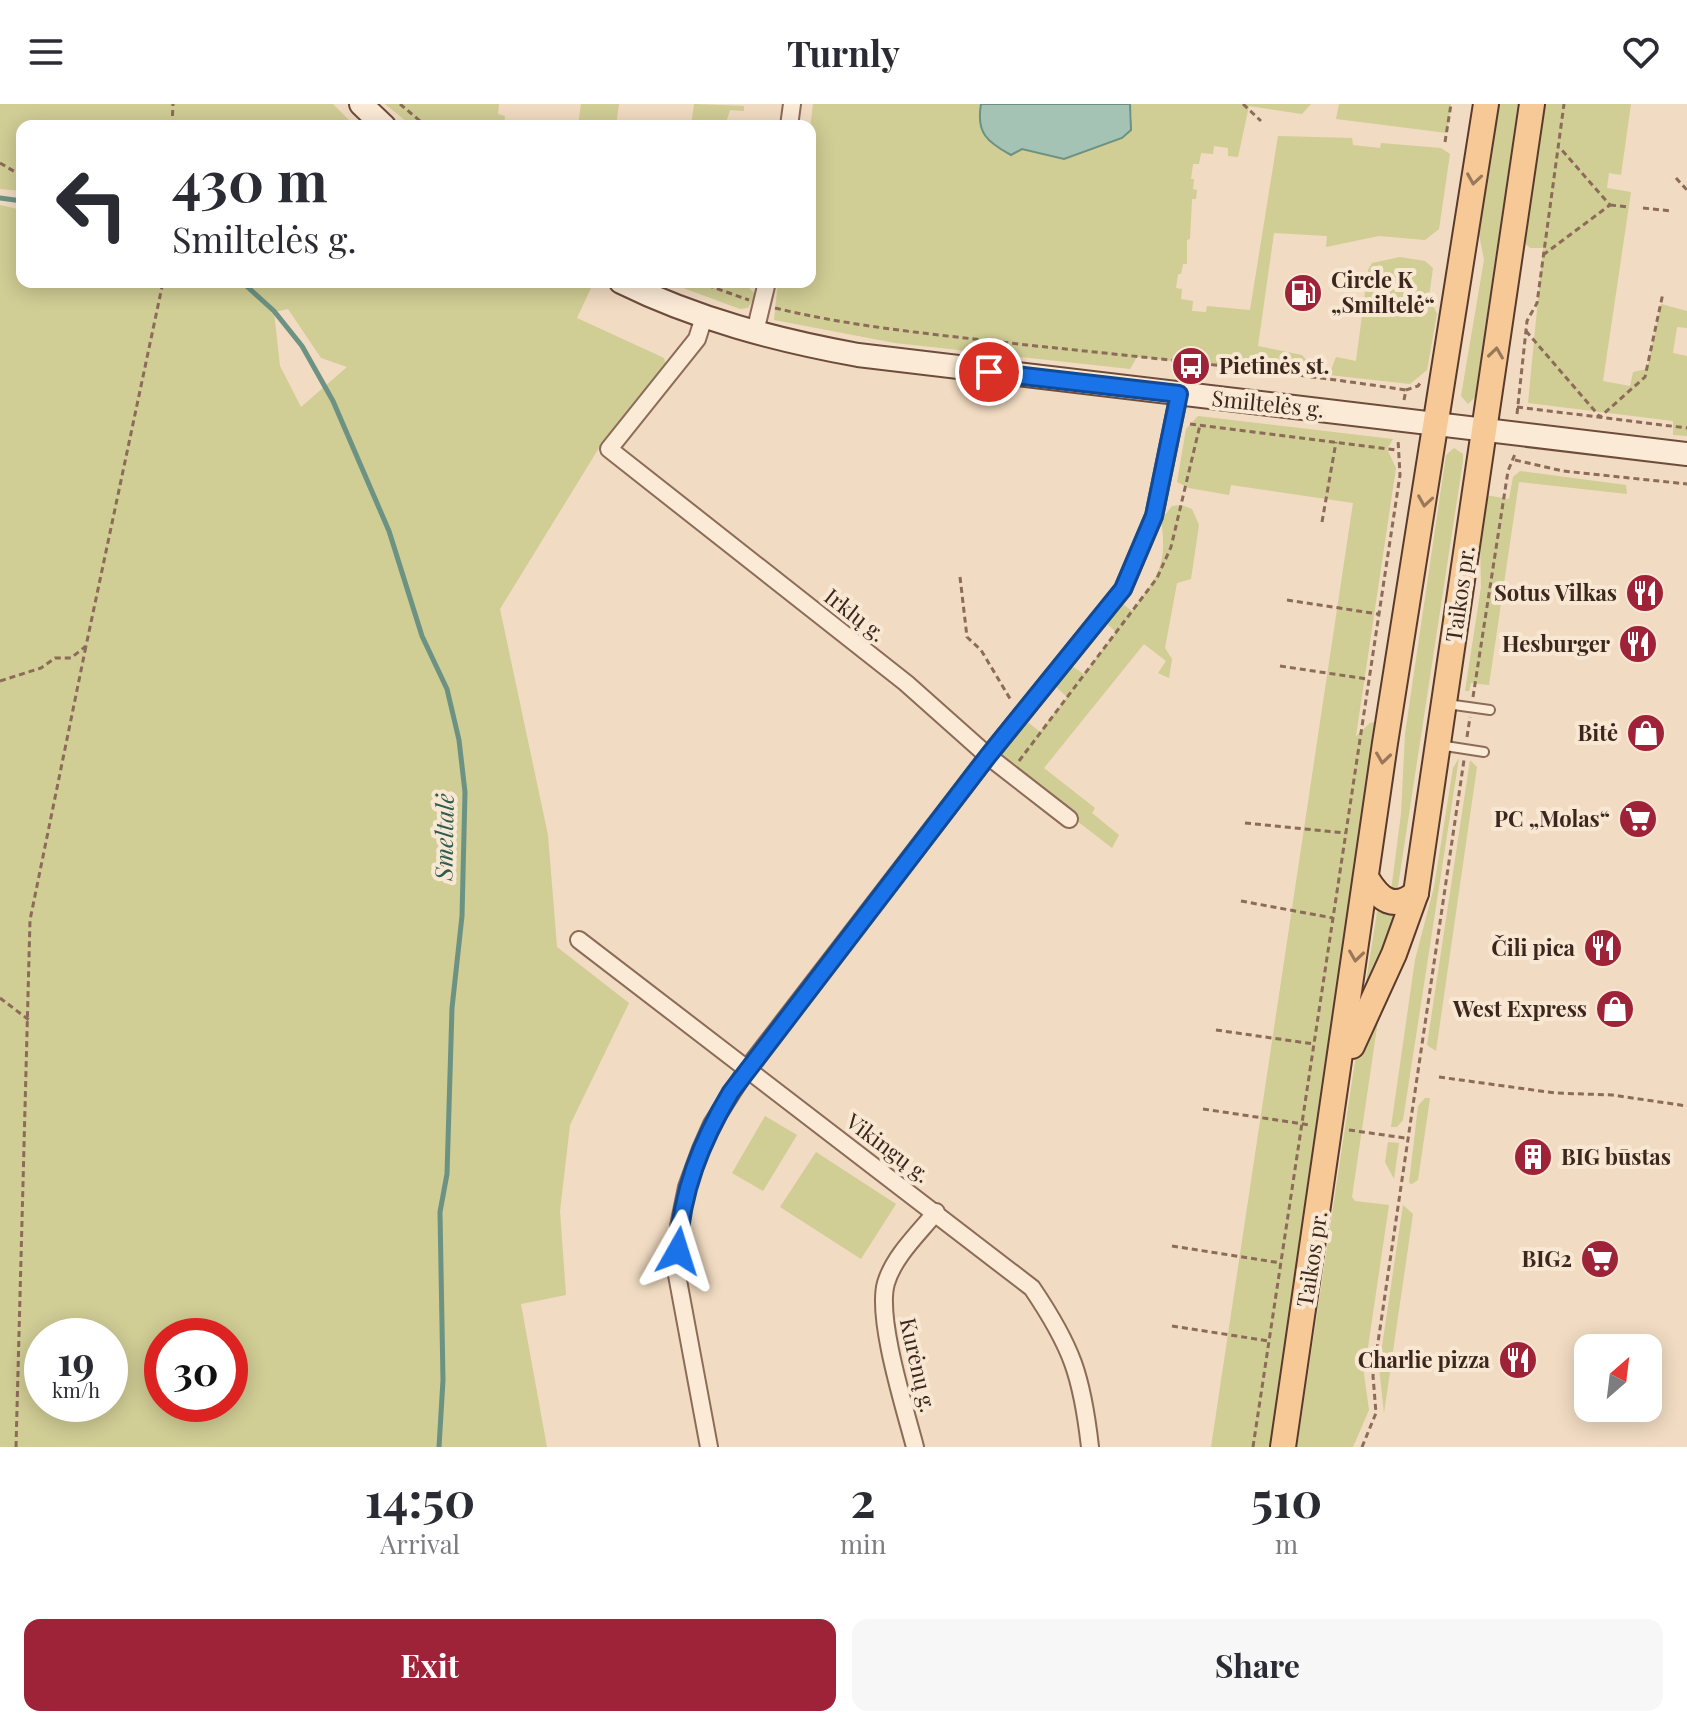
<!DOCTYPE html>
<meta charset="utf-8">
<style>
body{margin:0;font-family:"Playfair Display",serif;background:#f7f7f7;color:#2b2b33;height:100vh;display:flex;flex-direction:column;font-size:30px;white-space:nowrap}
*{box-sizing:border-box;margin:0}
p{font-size:26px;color:#7c7c81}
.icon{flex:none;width:44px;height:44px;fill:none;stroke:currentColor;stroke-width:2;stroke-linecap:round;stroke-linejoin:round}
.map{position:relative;height:1343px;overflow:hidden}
.drawer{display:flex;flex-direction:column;background:#fff;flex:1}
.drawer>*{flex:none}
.top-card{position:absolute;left:16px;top:16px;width:800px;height:168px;border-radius:16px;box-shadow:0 4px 20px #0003;background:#fff;color:#2b2b33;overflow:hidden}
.needle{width:52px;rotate:28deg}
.buttons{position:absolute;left:1574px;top:1230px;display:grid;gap:16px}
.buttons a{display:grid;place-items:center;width:88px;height:88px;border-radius:16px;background:#fff;box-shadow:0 4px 20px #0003;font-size:40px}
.speed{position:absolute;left:24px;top:1214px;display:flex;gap:16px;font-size:40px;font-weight:700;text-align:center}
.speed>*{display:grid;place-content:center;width:104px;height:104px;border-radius:50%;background:#fff;box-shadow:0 4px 20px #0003;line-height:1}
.speed small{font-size:20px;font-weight:400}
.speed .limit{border:12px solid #d22;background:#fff;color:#111}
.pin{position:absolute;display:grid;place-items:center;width:68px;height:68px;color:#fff;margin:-34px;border:4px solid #fff;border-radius:50%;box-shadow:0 2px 8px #0007}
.me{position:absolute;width:88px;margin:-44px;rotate:6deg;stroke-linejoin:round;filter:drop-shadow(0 0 6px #0008)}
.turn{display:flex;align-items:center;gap:28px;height:168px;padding:0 24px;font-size:36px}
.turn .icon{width:104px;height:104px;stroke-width:2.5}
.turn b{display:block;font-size:56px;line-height:68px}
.eta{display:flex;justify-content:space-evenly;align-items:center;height:136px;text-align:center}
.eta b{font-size:48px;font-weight:700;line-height:56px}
.primary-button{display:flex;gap:16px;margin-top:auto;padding:16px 24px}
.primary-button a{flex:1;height:92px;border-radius:16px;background:#9f2338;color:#fff;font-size:32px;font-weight:700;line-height:92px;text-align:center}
.primary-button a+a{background:#f7f7f7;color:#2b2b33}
header{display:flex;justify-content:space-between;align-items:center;height:104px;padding:0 24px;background:#fff;font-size:36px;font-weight:700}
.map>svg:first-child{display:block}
.green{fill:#d0cd95;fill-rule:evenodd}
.water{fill:#a5c3b5;stroke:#6b9282;stroke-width:2}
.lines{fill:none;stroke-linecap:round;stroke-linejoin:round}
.stream{stroke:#6b9282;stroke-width:5}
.lane-casing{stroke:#8c6b58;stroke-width:12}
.street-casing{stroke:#8c6b58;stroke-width:20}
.secondary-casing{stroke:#6e4c3b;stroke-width:26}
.primary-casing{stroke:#5a3a2c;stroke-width:28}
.path{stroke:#8c6b58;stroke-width:3;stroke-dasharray:6 4;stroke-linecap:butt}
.lane{stroke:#fbead6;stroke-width:8}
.street{stroke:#fbead6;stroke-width:16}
.secondary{stroke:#fbead6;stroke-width:22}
.primary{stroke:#f7c997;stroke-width:24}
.oneway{stroke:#99785a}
.route-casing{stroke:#114b97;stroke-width:20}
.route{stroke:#1a73e8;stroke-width:14}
.labels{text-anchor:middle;stroke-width:8;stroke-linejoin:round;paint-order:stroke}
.poi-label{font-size:22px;font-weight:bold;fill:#3b271d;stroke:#f8e7d2;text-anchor:end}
.street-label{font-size:22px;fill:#3b271d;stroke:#f8e7d2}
.water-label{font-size:24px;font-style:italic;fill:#2b5c51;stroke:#f8e7d2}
</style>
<header><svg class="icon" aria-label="menu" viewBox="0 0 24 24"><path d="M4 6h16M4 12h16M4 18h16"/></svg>Turnly<svg class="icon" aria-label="heart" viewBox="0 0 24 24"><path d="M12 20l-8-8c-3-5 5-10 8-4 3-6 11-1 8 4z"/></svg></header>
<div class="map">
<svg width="1687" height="1343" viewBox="0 0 1687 1343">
<rect width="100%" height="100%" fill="#f1dbc2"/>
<g class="green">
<polygon points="0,0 333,0 355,22 22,22 22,87 0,85"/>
<polygon points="385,0 499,0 498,10 505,12 504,22 412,22"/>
<polygon points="581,0 619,0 616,21 578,22"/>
<polygon points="694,0 744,2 744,7 730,6 725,22 691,22"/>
<polygon points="813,0 981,0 979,13 1022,45 1064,55 1132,15 1130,0 1311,0 1302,10 1249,2 1238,53 1228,52 1228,44 1214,42 1213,50 1201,49 1199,60 1193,60 1191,75 1194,75 1193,85 1197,86 1196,95 1192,95 1190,135 1187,136 1187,160 1183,160 1181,170 1178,170 1176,184 1182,185 1181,195 1193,197 1192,207 1206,208 1207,202 1250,206 1278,32 1352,34 1353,41 1380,44 1381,39 1441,44 1450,50 1439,125 1425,136 1379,132 1326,143 1327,132 1274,129 1258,242 1302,251 1309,259 1307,272 1137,253 1130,265 895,239 774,216 778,178 810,178 810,25"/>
<polygon points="1339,0 1451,0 1447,29 1336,15"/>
<polygon points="1497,0 1518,0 1475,293 1468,300 1461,292 1484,156 1479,130"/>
<polygon points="1544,0 1631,0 1621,71 1609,69 1607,84 1631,88 1603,277 1630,282 1633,268 1647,265 1661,200 1687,207 1687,224 1677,223 1673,249 1687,252 1687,332 1673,331 1673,317 1528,299 1543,144 1530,144 1526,140 1525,128"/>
<path d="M0 101 22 106V178H579L591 184 577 214 664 254 667 264 602 339 500 505 548 731 557 843 629 899 570 1021 560 1107 566 1191 521 1200 547 1343H0ZM288 205 321 254 347 263 301 303 280 262 274 208ZM42 1232H110V1300H42ZM162 1232H230V1300H162Z"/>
<polygon points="1400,153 1425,157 1433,164 1429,193 1437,210 1427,266 1410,280 1329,271 1336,253 1356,257 1368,166 1372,159"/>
<polygon points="667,178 743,178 756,191 748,204 740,205"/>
<polygon points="1198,312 1393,335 1387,345 1396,364 1356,632 1370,619 1379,617 1271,1343 1211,1343 1353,399 1231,381 1229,391 1189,384 1177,378 1186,325"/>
<polygon points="1454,344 1463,350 1463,357 1397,789 1391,787 1401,710 1405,630 1446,351"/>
<polygon points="1520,367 1626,381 1627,390 1519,378 1489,581 1471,579 1469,587 1465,587 1481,483 1480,437 1485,391 1509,395 1513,373"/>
<path d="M1181 401 1192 405 1199 421 1191 475 1177 479 1165 544 1172 555 1169 574 1158 569 1166 557 1144 540 1044 664 1095 704 1092 709 1119 731 1112 744 1002 659 999 652 1023 621 1029 619 1040 628 1067 593 1054 581 1070 561 1084 570 1116 528 1105 518 1120 498 1132 507C1158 472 1168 461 1161 416L1172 402Z"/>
<polygon points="1459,654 1403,1016 1397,1023 1391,1023 1415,856 1434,783 1453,664"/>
<polygon points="1470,656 1477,663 1436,947 1427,941"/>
<polygon points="1378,802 1395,807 1388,844 1364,890"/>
<polygon points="1381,896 1352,1093 1355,1097 1389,1101 1364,1270 1369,1306 1353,1343 1297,1343 1357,944"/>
<polygon points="1425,994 1430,994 1418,1076 1412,1080 1409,1079 1418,1002"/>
<polygon points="765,1012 797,1031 763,1087 732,1069"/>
<polygon points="1388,1038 1399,1039 1394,1075 1385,1058"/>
<polygon points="816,1048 896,1100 861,1155 780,1103"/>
<polygon points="1403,1101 1413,1110 1384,1309 1379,1263"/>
</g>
<path class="water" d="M981 0H1130L1131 26 1122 34 1064 55 1022 45 1011 51C987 38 976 29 981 0Z"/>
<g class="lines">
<g class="stream">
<polyline points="0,94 22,97"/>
<polyline points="242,178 274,207 302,242 333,297 389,427 422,532 447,585 459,636 465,688 462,812 452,904 447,1070 440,1108 443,1276 439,1343"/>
</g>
<defs>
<g id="lane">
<polyline points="1447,600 1490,606"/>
<polyline points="1439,641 1484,648"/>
</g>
<g id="street">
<polyline points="789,22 792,0"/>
<polyline points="704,213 697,235 609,345 906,579 988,652 1069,715"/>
<polyline points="755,228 767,178"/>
<path d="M579 836 1032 1184C1072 1243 1082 1272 1090 1343"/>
<polyline points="709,1343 677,1171 679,1122 687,1083 701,1045 712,1020 747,965 988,652 1123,485 1154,412 1179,290"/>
<path d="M915 1343C905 1305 876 1214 886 1179 894 1152 919 1129 936 1108"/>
</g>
<g id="secondary">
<polyline points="361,0 384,22"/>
<path d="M621 178C696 215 776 236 858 251L1687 350"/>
</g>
<g id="primary">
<path d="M1367 775C1380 796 1394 807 1416 789"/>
<polyline points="1352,942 1394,850 1416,789 1532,0"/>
<polyline points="1283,1343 1385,639 1486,0"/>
</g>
</defs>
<use href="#lane" class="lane-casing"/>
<use href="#street" class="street-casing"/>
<use href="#secondary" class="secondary-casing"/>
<use href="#primary" class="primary-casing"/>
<g class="path">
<polyline points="400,0 426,22"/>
<polyline points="1243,0 1261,17"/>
<polyline points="172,22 173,0"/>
<polyline points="1445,38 1451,0"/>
<polyline points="0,59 22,72"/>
<polyline points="1676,74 1687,86"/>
<polyline points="1610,101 1629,103"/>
<polyline points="1643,104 1672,107"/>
<polyline points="1543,151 1610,101 1560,44"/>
<polyline points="698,178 749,196"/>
<path d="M775 204C858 224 942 231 1027 241 1153 254 1280 267 1406 286"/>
<polyline points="1526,227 1600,313 1645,273 1663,189"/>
<polyline points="1404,296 1406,286 1418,282 1421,278"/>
<polyline points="1517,303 1687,324"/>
<polyline points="1517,310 1527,217 1537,199 1564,0"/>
<polyline points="1190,320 1397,346"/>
<polyline points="1515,356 1563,367 1687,380"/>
<polyline points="1322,418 1336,338"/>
<polyline points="960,473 967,533 981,546 1012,598"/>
<polyline points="1287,496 1378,510"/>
<polyline points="1280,562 1367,575"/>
<polyline points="0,577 41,564 55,554 71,554 86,542 163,178"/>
<polyline points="1473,593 1508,367 1515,350"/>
<polyline points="1467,633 1470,613"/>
<polyline points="1019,657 1157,474 1171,443 1200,321"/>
<polyline points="1245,719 1345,729"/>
<polyline points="1241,797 1333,814"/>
<polyline points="0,894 29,916"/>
<polyline points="1216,926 1314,940"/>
<polyline points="1439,973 1555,989 1612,991 1687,1002"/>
<polyline points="1203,1005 1310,1021"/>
<polyline points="1349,1026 1405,1034"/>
<polyline points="1172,1142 1281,1159"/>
<polyline points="1172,1222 1269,1237"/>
<polyline points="16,1343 30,816 86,542"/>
<polyline points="1253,1343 1400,371 1398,335"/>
<polyline points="1362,1343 1376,1309 1373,1272 1464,656"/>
</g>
<use href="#lane" class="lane"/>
<use href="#street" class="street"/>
<use href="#secondary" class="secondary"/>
<use href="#primary" class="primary"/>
</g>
<defs><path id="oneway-chevron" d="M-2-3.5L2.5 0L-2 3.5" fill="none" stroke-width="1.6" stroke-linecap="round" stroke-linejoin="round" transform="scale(2)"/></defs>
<g class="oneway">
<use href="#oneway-chevron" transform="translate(1474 75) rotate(99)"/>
<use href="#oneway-chevron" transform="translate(1496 249) rotate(-82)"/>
<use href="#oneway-chevron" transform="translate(1425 397) rotate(99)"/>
<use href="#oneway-chevron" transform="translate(1383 654) rotate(98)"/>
<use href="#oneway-chevron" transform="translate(1356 852) rotate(98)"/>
</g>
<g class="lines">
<defs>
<path id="route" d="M678 1147C681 1088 701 1038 731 988L988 652 1123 485 1154 412 1179 290 989 268"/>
</defs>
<use href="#route" class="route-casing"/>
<use href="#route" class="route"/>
</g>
<defs>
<symbol id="fuel-disc" viewBox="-11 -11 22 22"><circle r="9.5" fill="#9f2338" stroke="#f8e7d2"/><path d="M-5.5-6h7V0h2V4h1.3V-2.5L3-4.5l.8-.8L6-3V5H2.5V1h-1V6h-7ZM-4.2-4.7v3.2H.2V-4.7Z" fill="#fff"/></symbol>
<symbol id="bus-disc" viewBox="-11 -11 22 22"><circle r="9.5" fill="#9f2338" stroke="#f8e7d2"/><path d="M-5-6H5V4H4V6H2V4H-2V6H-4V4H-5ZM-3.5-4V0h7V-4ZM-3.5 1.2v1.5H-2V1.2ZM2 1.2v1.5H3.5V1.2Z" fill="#fff"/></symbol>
<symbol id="restaurant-disc" viewBox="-11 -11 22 22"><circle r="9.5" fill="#9f2338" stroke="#f8e7d2"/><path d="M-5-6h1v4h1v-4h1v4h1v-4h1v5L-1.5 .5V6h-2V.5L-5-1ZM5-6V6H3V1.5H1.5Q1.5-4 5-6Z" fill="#fff"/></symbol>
<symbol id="shop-disc" viewBox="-11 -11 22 22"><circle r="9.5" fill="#9f2338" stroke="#f8e7d2"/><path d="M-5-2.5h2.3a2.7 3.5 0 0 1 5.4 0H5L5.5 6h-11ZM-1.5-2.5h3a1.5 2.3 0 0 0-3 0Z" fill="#fff"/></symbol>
<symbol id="supermarket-disc" viewBox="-11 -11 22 22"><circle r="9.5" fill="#9f2338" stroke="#f8e7d2"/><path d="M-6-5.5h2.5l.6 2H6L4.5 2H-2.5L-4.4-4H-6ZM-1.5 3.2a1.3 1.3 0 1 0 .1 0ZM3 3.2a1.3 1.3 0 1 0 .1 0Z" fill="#fff"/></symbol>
<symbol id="building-disc" viewBox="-11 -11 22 22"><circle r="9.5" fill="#9f2338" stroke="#f8e7d2"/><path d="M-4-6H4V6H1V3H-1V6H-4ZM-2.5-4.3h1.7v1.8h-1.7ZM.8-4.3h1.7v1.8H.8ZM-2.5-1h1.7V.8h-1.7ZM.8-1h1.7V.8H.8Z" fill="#fff"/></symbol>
</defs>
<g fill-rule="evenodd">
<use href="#fuel-disc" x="1281" y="167" width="44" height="44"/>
<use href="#bus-disc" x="1169" y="240" width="44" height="44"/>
<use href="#restaurant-disc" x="1623" y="467" width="44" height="44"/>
<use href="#restaurant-disc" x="1616" y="518" width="44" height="44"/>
<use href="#shop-disc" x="1624" y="607" width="44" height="44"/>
<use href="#supermarket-disc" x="1616" y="693" width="44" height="44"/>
<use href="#restaurant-disc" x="1581" y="822" width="44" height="44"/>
<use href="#shop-disc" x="1593" y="883" width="44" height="44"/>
<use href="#building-disc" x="1511" y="1031" width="44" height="44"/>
<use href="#supermarket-disc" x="1578" y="1133" width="44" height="44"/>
<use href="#restaurant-disc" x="1496" y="1234" width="44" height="44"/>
</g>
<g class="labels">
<g class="poi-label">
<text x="1331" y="184" text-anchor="start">Circle K<tspan x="1331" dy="25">„Smiltelė“</tspan></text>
<text x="1219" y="270" text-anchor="start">Pietinės st.</text>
<text x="1617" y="497">Sotus Vilkas</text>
<text x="1610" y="548">Hesburger</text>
<text x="1618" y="637">Bitė</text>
<text x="1610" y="723">PC „Molas“</text>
<text x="1575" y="852">Čili pica</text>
<text x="1587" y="913">West Express</text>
<text x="1561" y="1061" text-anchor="start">BIG būstas</text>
<text x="1572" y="1163">BIG2</text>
<text x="1490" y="1264">Charlie pizza</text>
</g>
<g class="street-label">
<text transform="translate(1268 300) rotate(6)" y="8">Smiltelės g.</text>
<text transform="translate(1460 490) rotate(-82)" y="8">Taikos pr.</text>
<text transform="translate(855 511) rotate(38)" y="8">Irklų g.</text>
<text transform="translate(888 1044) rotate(37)" y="8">Vikingų g.</text>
<text transform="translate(1312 1155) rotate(-81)" y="8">Taikos pr.</text>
<text transform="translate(918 1261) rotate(77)" y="8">Kurėnų g.</text>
</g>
<g class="water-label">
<text transform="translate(445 733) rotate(-89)" y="8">Smeltalė</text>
</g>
</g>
</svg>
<div class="buttons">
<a><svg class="needle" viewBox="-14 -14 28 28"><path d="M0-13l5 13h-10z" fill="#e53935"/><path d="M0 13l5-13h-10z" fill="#7c7c81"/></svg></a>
</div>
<div class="speed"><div>19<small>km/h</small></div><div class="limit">30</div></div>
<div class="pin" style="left:989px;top:268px;background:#d93025"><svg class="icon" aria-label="arrive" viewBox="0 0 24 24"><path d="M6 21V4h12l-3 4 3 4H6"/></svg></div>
<svg class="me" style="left:678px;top:1147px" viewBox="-20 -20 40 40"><path d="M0-17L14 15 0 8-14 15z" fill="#1a73e8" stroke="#fff" stroke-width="4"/></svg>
<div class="top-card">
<div class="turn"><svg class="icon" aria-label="left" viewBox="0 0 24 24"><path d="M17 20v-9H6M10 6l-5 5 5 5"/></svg><div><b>430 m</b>Smiltelės g.</div></div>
</div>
</div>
<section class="drawer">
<div class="eta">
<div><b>14:50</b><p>Arrival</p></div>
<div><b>2</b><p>min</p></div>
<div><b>510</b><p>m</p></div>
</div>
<div class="primary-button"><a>Exit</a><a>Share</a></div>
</section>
